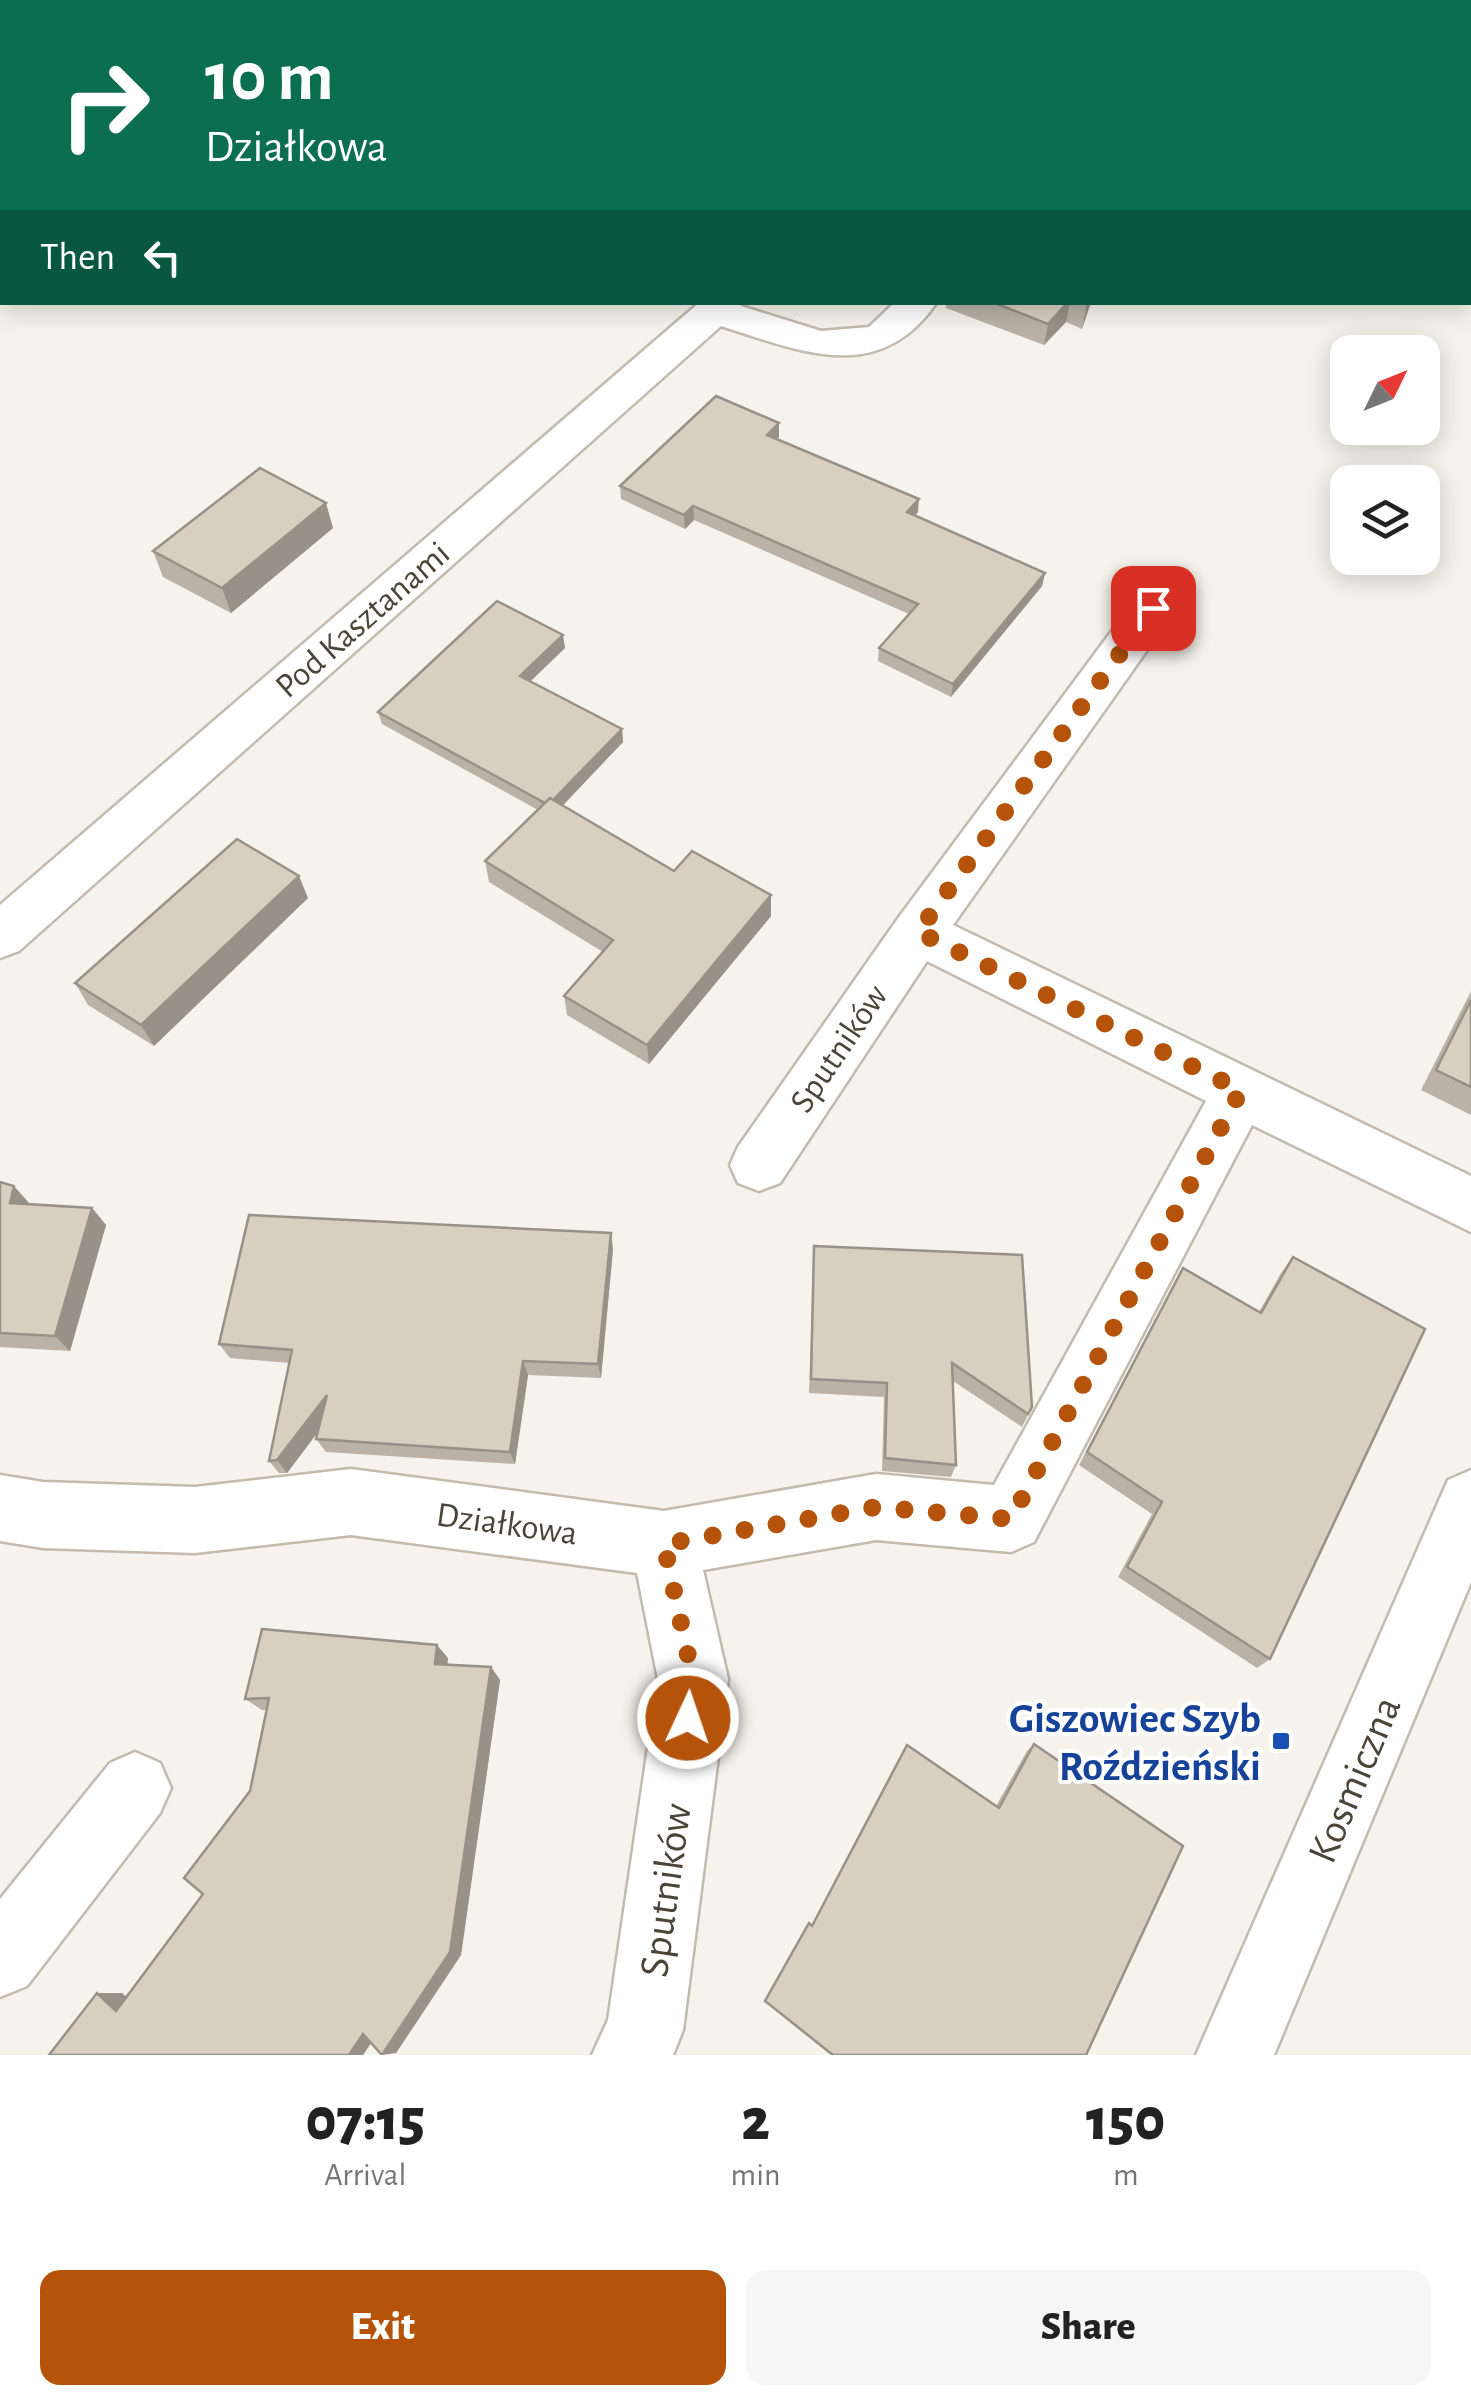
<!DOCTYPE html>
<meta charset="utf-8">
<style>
body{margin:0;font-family:"Alegreya Sans",sans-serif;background:#f6f6f6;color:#222;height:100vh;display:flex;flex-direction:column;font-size:38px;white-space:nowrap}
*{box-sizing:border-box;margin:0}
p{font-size:32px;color:#767676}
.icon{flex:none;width:55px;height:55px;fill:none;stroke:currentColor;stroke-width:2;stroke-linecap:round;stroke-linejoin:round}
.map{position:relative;height:2055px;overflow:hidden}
.sheet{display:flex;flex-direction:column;background:#fff;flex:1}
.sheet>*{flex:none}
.guide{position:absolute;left:0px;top:0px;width:1472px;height:305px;box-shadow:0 5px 25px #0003;background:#0b6e4f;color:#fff;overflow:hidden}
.needle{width:65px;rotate:47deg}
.tools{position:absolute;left:1330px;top:335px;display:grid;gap:20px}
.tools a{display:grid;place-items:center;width:110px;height:110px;border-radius:20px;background:#fff;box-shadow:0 5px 25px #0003;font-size:50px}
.pin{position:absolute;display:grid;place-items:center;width:85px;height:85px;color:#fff;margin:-42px;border-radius:20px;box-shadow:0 5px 15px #0006}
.me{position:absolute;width:110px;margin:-55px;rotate:3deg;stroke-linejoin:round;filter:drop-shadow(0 0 8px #0008)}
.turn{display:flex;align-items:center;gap:35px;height:210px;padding:0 40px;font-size:45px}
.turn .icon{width:130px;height:130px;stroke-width:2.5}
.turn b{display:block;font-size:70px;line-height:85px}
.then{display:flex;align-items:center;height:95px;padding:0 40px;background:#0003;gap:20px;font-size:38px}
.eta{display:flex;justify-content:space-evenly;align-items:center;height:170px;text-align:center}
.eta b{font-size:60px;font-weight:800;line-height:70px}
.action{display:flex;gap:20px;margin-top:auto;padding:20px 40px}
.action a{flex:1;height:115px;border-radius:20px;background:#b45309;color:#fff;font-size:40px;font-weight:800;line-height:115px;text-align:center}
.action a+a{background:#f6f6f6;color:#222}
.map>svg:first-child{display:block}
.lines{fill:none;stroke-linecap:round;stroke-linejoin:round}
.minor-casing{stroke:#c2bbae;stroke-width:5}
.minor{fill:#fff;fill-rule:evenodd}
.wall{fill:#bab2a6}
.shaded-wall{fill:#979187}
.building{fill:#d8cfc1;stroke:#979187;stroke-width:2.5}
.route{stroke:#b45309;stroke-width:18;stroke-dasharray:0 32.4}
.transit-dot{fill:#1a4fb4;stroke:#fff;stroke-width:4}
.labels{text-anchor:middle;stroke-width:8;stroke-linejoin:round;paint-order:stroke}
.street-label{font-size:35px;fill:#4b4439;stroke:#fff}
.near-transit-label{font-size:42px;font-weight:bold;fill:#164399;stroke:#fff;text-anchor:end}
.near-street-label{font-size:42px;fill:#4b4439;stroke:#fff}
</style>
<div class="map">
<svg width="1471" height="2055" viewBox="0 0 1471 2055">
<rect width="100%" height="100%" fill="#f6f3ec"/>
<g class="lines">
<defs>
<g id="minor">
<path d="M700 302H743L741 306 821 331 869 327 895 302H937C879 387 800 351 721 326L19 951 0 958V905Z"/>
<polygon points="1153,592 1169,597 1176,608 1169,619 953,925 1471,1176 1471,1232 1252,1125 1034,1542 1011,1552 876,1540 703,1570 728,1679 683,2030 673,2055 592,2055 608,2020 658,1679 637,1573 351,1535 195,1553 43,1548 0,1541 0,1475 43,1482 195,1487 351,1469 664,1511 876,1474 994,1485 1206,1101 927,961 780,1183 759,1191 738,1183 730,1165 738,1147 899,917 1137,597"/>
<polygon points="1471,1470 1471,1582 1274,2055 1196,2055 1448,1480"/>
<polygon points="135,1752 160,1763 171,1788 160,1813 27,1986 0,1997 0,1899 110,1763"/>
</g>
</defs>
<use href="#minor" class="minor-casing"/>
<use href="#minor" class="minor"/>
</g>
<g class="wall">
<polygon points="0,0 2,2 2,123 0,123"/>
<polygon points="706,0 963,0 960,2 713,2"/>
<polygon points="946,302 1091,302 1082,329 1066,322 1044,345 946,308"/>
<polygon points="779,423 779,437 776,439 918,512 915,516 1045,573 1042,586 951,697 878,661 879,648 909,614 694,520 685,529 621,499 620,486"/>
<polygon points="333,528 231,613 163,577 153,551"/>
<polygon points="565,648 530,682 622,729 623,742 562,805 674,871 771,916 649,1064 567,1015 564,996 603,952 489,882 485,861 538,810 382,724 378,712"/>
<polygon points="308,898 154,1046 88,1005 75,983"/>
<polygon points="1471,991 1471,1115 1421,1090"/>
<polygon points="0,1182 29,1204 92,1208 106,1225 70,1351 0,1347"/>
<polygon points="814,1246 1032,1407 1022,1427 953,1381 956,1465 951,1477 882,1471 884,1397 809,1393"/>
<polygon points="613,1249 601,1378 528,1375 515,1464 326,1452 316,1439 318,1432 287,1473 279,1473 269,1461 290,1363 230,1358 219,1344"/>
<polygon points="1293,1257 1270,1659 1257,1668 1118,1577 1152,1514 1079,1465 1183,1268 1259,1312 1281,1273"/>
<polygon points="448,1658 447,1664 491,1667 500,1680 461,1955 396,2053 371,2043 97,1993 122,1993 126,1997 203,1894 250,1791 266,1710 262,1710 245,1699"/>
<polygon points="1034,1744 1086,2055 831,2055 764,2001 807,1926 811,1925 996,1806 1027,1751"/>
</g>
<g class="shaded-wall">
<polygon points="559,0 580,0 576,2 556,2"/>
<polygon points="948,0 963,0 960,2 945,2"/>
<polygon points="1068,302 1070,302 1066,322 1044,345 1048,324"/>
<polygon points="1088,302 1091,302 1082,329 1086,307"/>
<polygon points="779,423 779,437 767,448 767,435"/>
<polygon points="919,499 918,512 906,526 907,512"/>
<polygon points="326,503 333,528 231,613 222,588"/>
<polygon points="693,506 694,520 685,529 684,515"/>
<polygon points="1045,573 1042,586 951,697 953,684"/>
<polygon points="563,635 565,648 522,689 520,676"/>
<polygon points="622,729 623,742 551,818 549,805"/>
<polygon points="299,876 308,898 154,1046 141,1025"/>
<polygon points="771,895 771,916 649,1064 647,1045"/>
<polygon points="14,1186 29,1203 25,1220 10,1203"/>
<polygon points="92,1208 106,1225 70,1351 55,1336"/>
<polygon points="611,1233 613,1249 601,1378 598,1364"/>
<polygon points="523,1361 528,1375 515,1464 510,1452"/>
<polygon points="327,1395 336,1408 287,1473 277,1460"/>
<polygon points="437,1645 448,1658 446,1676 435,1664"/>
<polygon points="491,1667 500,1680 461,1955 396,2053 382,2055"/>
<polygon points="97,1993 122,1993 141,2011 116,2011"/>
<polygon points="378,2033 363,2055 349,2055 363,2034"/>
</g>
<g class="building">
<polygon points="0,0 41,0 47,2 2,2 2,107 0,107"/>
<polygon points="446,0 559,0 556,2 442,2"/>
<polygon points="745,0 948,0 945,2 752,2"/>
<polygon points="1136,0 1471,0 1471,56 1470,2 1133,2"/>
<polygon points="1470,189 1471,189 1471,260 1470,259"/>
<polygon points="992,302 1068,302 1048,324"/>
<polygon points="716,396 779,423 767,435 919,499 907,512 1045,573 953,684 879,648 918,604 693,506 684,515 620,486"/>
<polygon points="260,468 326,503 222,588 153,551"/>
<polygon points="497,601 563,635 520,676 622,729 553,800 550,798 545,803 378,712"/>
<polygon points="550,798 674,871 692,851 771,895 647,1045 564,996 613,940 485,861"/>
<polygon points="237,839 299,876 141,1025 75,983"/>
<polygon points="1471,1000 1471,1087 1436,1070"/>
<polygon points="0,1182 14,1186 10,1203 92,1208 55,1336 0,1333"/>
<polygon points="249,1215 611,1233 598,1364 523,1361 510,1452 316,1439 327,1395 277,1460 269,1461 292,1350 219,1344"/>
<polygon points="814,1246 1022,1255 1032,1407 1028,1414 952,1363 956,1465 885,1458 887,1383 811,1379"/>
<polygon points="1293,1257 1425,1329 1270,1659 1127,1567 1162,1502 1087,1452 1183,1268 1261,1313"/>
<polygon points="262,1629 437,1645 435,1664 491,1667 450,1952 382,2055 363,2034 349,2055 49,2055 97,1993 116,2011 203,1894 184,1878 250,1791 269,1698 245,1699"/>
<polygon points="1034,1744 1183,1846 1086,2055 833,2055 765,2001 809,1923 812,1926 907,1745 999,1808"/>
</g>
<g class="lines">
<polyline class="route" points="688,1718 693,1679 664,1544 876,1507 1011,1519 1241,1090 918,932 1153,608"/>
</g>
<rect class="transit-dot" x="1271" y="1731" width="20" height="20" rx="5"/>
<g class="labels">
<g class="street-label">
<text transform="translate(362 619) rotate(-41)" y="12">Pod Kasztanami</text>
<text transform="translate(838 1048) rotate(-56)" y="12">Sputników</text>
<text transform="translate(507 1523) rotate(8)" y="12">Działkowa</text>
</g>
<g class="near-transit-label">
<text x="1261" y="1732">Giszowiec Szyb<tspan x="1261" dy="48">Roździeński</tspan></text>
</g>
<g class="near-street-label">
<text transform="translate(1353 1779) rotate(-67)" y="15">Kosmiczna</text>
<text transform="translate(664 1890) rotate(-82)" y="15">Sputników</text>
</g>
</g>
</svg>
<div class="tools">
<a><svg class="needle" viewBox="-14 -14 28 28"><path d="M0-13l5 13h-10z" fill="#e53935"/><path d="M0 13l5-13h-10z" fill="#767676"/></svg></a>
<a><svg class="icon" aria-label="layers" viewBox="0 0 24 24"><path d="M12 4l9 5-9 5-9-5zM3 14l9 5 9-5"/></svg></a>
</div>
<div class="pin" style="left:1153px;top:608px;background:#d93025"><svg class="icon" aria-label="arrive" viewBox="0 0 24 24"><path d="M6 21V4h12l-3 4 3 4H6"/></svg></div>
<svg class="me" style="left:688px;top:1718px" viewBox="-20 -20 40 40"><circle r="17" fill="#b45309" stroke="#fff" stroke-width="3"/><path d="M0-11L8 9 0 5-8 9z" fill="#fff"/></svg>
<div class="guide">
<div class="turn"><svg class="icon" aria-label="right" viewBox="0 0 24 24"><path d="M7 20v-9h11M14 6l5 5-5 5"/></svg><div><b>10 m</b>Działkowa</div></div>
<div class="then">Then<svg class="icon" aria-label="left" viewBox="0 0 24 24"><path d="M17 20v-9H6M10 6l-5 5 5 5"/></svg></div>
</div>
</div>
<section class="sheet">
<div class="eta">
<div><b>07:15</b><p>Arrival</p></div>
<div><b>2</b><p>min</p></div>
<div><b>150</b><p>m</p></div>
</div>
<div class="action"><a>Exit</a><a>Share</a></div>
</section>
